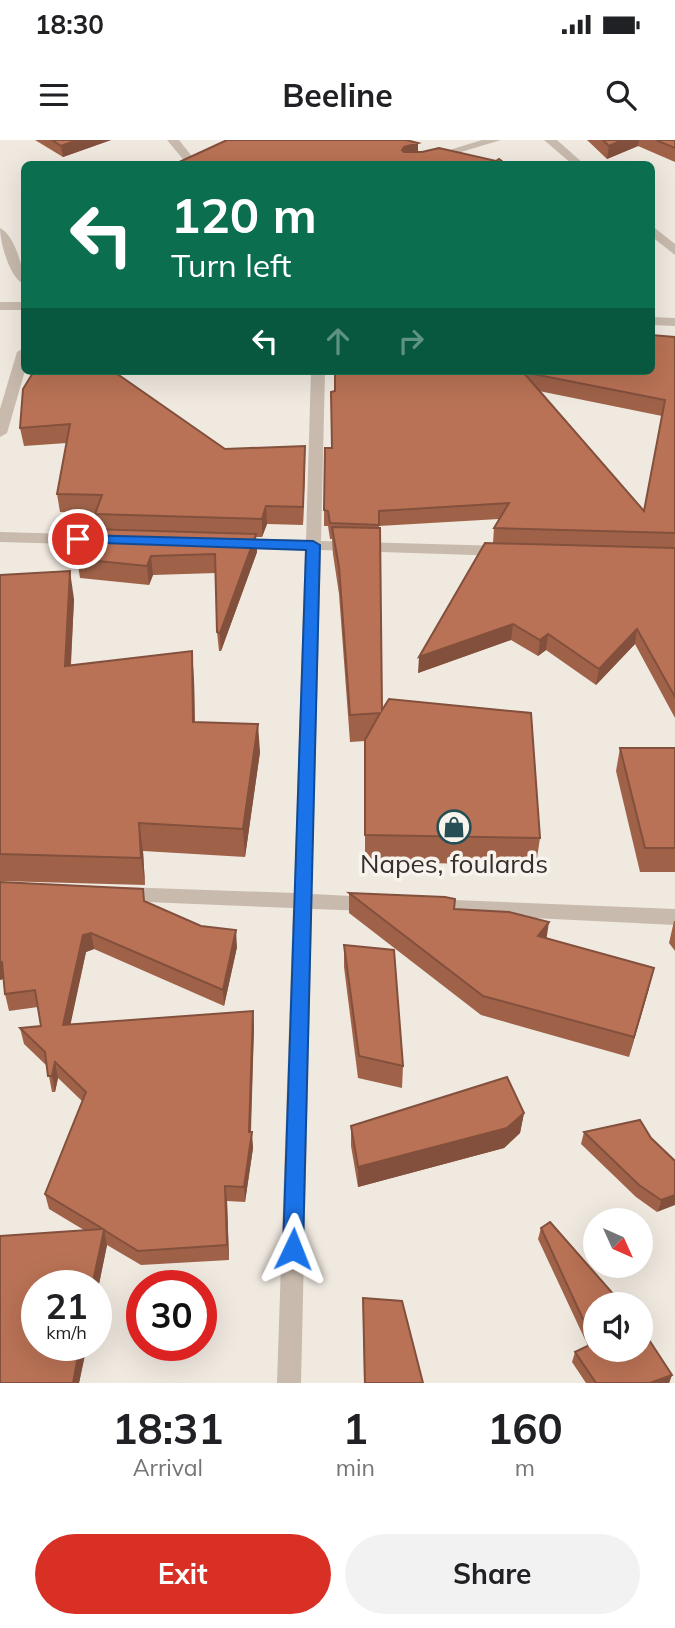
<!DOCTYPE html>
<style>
body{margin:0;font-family:Mulish,sans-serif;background:#f2f2f2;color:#202124;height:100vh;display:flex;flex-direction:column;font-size:26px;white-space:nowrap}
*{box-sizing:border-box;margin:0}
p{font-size:23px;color:#757577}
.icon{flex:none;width:38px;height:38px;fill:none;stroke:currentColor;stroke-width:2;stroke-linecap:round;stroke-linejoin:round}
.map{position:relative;height:1243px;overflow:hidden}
.details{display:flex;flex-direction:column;background:#fff;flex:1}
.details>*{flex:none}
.banner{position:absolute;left:21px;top:21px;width:634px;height:214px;border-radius:10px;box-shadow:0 7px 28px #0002;background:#0b6e4f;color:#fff;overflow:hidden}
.needle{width:46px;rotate:135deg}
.controls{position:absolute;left:583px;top:1068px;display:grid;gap:14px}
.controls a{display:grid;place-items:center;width:70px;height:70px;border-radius:50%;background:#fff;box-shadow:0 7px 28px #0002;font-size:35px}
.speed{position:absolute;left:21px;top:1130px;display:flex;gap:14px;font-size:35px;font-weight:700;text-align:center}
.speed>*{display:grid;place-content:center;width:91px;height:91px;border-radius:50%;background:#fff;box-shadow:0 7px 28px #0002;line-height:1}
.speed small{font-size:18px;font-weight:400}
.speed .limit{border:10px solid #d22;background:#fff;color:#111}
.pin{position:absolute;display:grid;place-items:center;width:60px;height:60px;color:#fff;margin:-30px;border:4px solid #fff;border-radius:50%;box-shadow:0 2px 7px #0007}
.me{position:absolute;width:77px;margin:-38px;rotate:2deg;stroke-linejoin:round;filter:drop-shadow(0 0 5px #0008)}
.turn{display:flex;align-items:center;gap:24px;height:147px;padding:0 35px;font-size:32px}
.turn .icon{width:91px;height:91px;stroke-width:2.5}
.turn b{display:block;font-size:49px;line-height:60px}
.lanes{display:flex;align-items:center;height:66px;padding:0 35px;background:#0003;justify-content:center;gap:35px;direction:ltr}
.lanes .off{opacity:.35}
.eta{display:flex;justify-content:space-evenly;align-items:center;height:119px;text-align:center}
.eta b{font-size:42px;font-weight:700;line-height:49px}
.action{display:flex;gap:14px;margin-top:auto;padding:14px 35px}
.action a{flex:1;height:80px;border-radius:42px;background:#d93025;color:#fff;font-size:28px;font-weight:700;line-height:80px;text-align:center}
.action a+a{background:#f2f2f2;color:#202124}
.status{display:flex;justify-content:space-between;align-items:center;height:49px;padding:0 35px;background:#fff;direction:ltr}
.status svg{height:19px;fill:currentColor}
header{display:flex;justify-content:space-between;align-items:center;height:91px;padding:0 35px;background:#fff;font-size:32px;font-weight:700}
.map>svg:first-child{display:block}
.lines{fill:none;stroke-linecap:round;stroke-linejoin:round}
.minor{fill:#c8baad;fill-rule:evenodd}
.wall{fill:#9f6249;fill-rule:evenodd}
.shaded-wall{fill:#82503c}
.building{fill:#b97255;stroke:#82503c;stroke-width:2;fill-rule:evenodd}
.route{fill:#1a73e8;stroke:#114b97;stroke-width:2}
.labels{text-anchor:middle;stroke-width:7;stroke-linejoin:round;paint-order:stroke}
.poi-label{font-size:26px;fill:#372f2b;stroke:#f8f3ec}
</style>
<div class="status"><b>18:30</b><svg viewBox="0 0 49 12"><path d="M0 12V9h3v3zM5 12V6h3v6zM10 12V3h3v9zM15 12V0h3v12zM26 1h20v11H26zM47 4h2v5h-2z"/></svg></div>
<header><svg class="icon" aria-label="menu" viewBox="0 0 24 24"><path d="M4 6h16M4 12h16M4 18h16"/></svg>Beeline<svg class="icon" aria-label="search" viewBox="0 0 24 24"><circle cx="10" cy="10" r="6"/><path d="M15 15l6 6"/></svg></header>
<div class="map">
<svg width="675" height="1243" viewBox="0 0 675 1243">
<rect width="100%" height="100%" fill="#f0e9e0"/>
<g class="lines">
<g class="minor">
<polygon points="167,0 179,0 198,24 187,24"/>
<polygon points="482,0 501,0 421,24 404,24"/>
<polygon points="544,0 557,0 584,24 572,24"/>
<polygon points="651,85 675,104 675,115 651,96"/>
<path d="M0 88C14 94 24 129 24 144 10 139 0 103 0 88Z"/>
<rect x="0" y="162" width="24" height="8"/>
<polygon points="651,177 675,178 675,186 651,185"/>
<polygon points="24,208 25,231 7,293 0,297 0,269 17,212"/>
<polygon points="311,231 325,231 321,401 504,406 512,411 504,416 321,410 312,754 371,757 378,759 380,764 378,769 371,771 312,769 301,1243 277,1243 293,768 122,761 115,759 113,754 115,749 122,747 294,753 305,410 234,408 226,403 234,398 306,400"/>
<polygon points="0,392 108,395 116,400 108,405 0,402"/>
<polygon points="430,759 675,769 675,785 430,773 423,771 421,766 423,761"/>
</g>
</g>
<g class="wall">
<polygon points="35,0 111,0 63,17"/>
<polygon points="587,0 675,0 675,22 638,6 607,19"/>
<path d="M675 197V578L635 504 596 545 546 510 538 516 511 500 418 533 493 403 494 388 499 379 379 386 382 570 540 698 536 725 365 722V601L350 602 339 454 333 414 332 399H330L328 386H324V370L331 308 335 251ZM539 251 662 276 644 371Z"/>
<polygon points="34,231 177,231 119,235 225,309 305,324 303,385 267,384 262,397 256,397 257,412 221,511 219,511 217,492 216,433 153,435 149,445 80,438 77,419 97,389 95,373 60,372 57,354 67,303 24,306 20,288"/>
<polygon points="0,435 74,459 71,525 194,539 195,582 260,612 245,717 143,711 145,745 0,741"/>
<polygon points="620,608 675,608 675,732 640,732 616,631"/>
<polygon points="0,742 145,761 237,807 224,866 94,809 86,812 70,884 253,871 254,887 251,992 253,1008 245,1062 227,1061 229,1120 141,1125 107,1105 79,1243 0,1243 84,1090 49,1069 45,1054 82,961 58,938 55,952 52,952 47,926 24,904 20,888 41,886 38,867 9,871 5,854 3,839 0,840"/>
<polygon points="349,753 454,769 547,798 649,848 629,917 481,875 349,773"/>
<polygon points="674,781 675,781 675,811 669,803"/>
<polygon points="344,805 403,926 402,948 358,938 344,827"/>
<polygon points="524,973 520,993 504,1008 358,1047 351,1006 351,986"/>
<polygon points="584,992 651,998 675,1021 657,1072 636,1057 581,1004"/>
<polygon points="541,1088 672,1235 669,1243 586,1243 572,1222 575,1212 588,1206 538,1099"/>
<polygon points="363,1158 423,1243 364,1243"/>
</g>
<g class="shaded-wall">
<polygon points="77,0 111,0 63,17 61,6"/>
<polygon points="622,0 639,0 638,6 607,19 609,6"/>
<polygon points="418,3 418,17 403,21 402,10 404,7"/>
<polygon points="305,306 305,324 303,385 303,367"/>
<polygon points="266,366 267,384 262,397 262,379"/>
<polygon points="256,394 257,412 221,511 220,493"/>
<polygon points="151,416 153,435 149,445 147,426"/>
<polygon points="70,431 74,459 69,554 65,526"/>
<polygon points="513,484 511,500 418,533 419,517"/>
<polygon points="637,489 635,504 596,545 599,529"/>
<polygon points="548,494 546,510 538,516 540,500"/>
<polygon points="192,511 194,539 195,610 193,582"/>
<polygon points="258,584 260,612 245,717 243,689"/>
<polygon points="139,683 143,711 145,745 141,718"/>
<polygon points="549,782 546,802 538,796"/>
<polygon points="236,790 237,807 224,866 223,850"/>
<polygon points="91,793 94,809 86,812 67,901 63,885 83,795"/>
<polygon points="2,822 6,838 0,840 0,823"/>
<polygon points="654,828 649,848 629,917 634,897"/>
<polygon points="253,871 254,887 250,1006 252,992 253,1008 245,1062 244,1047 249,992"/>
<polygon points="55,922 58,938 55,952 52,936"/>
<polygon points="524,973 520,993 504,1008 358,1047 358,1027"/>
<polygon points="225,1046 227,1061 229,1120 227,1105"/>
<polygon points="675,1055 675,1065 657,1072 661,1060"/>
<polygon points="104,1090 107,1105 96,1158 96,1146 92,1146"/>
<polygon points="80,1206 87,1206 79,1243 73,1243"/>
<polygon points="672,1235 669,1243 650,1243"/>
</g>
<g class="building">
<polygon points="52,0 77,0 61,6"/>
<polygon points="227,0 406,0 418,3 404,7 402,10 404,12 422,12 439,8 496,21 499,19 503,22 512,24 175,24"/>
<polygon points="603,0 622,0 609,6"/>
<polygon points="656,0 675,0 675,8"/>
<path d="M651 195 675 197V393L494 388 509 363 379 371V385L330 383 328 371 324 370 325 308H332L331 252 335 251V231H651ZM523 232 665 260 644 371Z"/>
<polygon points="34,231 113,231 225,309 305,306 303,367 266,366 262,379 95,374 102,355 57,354 70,284 20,288 23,249"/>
<polygon points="332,387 380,388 382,570 389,559 531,573 540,698 365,695 365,600 380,573 350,575 339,427"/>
<polygon points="89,389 256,394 220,493 217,492 215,414 151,416 147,426 77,419"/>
<polygon points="485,403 675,408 675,557 637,489 599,529 548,494 540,500 513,484 419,517"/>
<polygon points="70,431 65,526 192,511 193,582 258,584 243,689 139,683 141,718 0,714 0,435"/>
<polygon points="620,608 675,608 675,708 645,708"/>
<polygon points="0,742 143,749 144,761 201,786 236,790 223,850 91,793 83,795 63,885 253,871 249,992 252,992 244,1047 225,1046 227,1105 138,1111 104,1090 92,1146 37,1146 37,1206 80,1206 73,1243 0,1243 0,1096 103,1089 45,1054 86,952 55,922 52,936 48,936 45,912 20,888 41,886 35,850 5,854 2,822 0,823"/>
<polygon points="349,753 445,757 455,759 454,769 509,772 549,782 538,796 654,828 634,897 483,856"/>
<polygon points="344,805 394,810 403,926 359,916"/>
<polygon points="507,937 524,973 507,988 358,1027 351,986"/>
<polygon points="640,980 651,998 675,1021 675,1055 661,1060 639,1045 584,992"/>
<polygon points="550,1082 622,1164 595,1164 595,1209 640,1209 640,1186 672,1235 650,1243 596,1243 575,1212 594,1203 541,1088"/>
<polygon points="363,1158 402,1161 423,1243 365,1243"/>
</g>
<polygon class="route" points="78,395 313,401 320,405 303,1109 300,1116 293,1118 286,1116 283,1109 306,410 73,402 71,399"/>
<defs>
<symbol id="shop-ring" viewBox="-11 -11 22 22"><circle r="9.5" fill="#f8f3ec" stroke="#254f54" stroke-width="1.5"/><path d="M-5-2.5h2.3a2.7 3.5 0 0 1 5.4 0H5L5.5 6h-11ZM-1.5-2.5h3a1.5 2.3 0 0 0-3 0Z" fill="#254f54"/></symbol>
</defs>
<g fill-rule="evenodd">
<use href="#shop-ring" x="435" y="668" width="38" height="38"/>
</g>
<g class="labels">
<g class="poi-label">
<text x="454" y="733">Napes, foulards</text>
</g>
</g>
</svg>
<div class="controls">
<a><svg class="needle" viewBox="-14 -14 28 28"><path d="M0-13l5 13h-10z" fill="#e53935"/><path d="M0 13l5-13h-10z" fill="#757577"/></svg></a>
<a><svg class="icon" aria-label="sound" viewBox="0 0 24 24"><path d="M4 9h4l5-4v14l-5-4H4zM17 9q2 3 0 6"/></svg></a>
</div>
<div class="speed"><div>21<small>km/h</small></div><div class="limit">30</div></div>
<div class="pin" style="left:78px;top:399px;background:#d93025"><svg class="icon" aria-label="arrive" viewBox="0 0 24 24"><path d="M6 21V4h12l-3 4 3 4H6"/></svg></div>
<svg class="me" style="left:293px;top:1109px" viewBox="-20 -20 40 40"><path d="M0-17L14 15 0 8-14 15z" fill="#1a73e8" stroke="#fff" stroke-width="4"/></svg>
<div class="banner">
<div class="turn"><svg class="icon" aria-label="left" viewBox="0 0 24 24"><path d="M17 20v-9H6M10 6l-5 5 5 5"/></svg><div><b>120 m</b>Turn left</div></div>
<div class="lanes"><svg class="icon" aria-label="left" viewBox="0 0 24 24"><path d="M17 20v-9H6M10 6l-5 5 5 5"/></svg><svg class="icon off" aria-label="ahead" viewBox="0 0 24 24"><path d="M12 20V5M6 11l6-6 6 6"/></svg><svg class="icon off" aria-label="right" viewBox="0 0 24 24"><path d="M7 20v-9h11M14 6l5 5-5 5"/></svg></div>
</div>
</div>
<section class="details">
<div class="eta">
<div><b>18:31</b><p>Arrival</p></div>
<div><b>1</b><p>min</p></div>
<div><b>160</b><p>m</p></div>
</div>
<div class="action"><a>Exit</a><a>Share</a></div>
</section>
